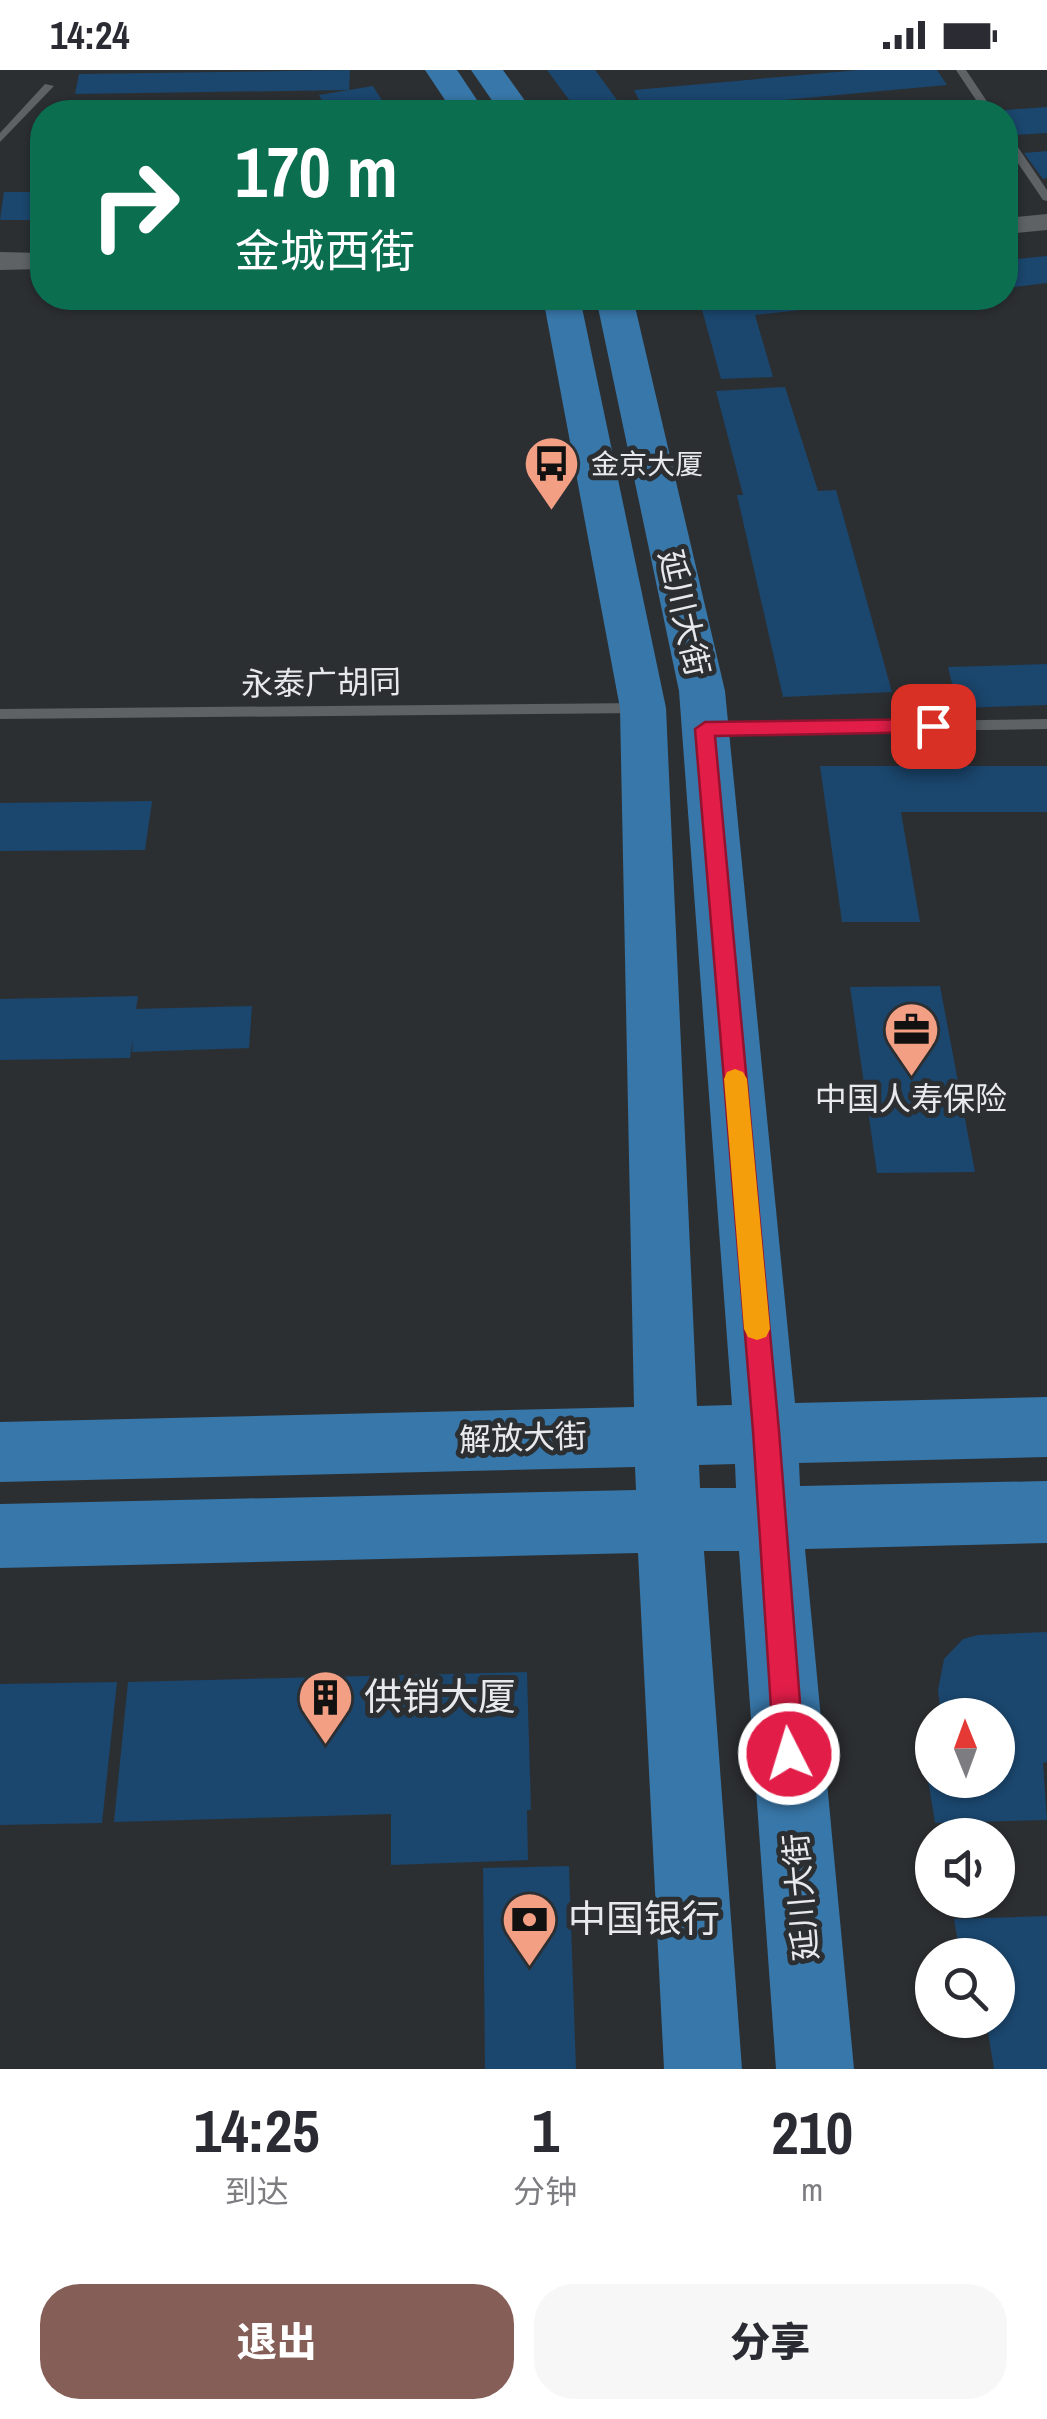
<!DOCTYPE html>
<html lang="zh">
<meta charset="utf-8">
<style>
body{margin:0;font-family:"Archivo Narrow","Noto Sans SC",sans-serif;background:#f7f7f7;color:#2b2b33;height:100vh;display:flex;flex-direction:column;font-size:38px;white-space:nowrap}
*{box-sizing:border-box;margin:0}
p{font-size:32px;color:#7c7c81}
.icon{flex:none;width:55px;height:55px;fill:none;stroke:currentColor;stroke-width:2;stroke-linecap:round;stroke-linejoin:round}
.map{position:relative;height:1999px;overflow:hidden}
.panel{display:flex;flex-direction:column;background:#fff;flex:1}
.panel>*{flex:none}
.top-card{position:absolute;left:30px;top:30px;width:988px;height:210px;border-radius:40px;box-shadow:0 2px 8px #0004;background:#0b6e4f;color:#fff;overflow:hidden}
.needle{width:65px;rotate:359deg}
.controls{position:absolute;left:915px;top:1628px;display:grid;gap:20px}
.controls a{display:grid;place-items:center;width:100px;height:100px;border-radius:50%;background:#fff;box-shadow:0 2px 8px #0004;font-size:50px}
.pin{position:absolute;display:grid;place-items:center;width:85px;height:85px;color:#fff;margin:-42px;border-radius:20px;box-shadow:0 5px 15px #0006}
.me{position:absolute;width:110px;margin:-55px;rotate:355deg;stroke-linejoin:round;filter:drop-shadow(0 0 8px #0008)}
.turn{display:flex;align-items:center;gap:35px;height:210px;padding:0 40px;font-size:45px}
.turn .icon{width:130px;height:130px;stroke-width:2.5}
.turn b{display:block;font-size:70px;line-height:85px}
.eta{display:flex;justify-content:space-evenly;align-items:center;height:170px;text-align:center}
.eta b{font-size:60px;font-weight:800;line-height:70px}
.button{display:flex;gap:20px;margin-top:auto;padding:20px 40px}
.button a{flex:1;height:115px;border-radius:40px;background:#855f57;color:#fff;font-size:40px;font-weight:800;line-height:115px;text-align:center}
.button a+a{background:#f7f7f7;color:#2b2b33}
.status{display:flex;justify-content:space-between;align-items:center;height:70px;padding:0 50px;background:#fff;direction:ltr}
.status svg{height:28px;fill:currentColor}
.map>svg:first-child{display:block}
.building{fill:#1b466d}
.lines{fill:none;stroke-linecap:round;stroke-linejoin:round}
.service{fill:#5e6265;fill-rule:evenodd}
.tertiary{fill:#5e6265;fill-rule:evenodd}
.primary{fill:#3877a9;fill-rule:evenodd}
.route{fill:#e11d48;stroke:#92132f;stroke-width:2.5}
.slow{fill:#f59e0b}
.labels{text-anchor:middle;stroke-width:10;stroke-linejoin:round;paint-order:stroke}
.far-poi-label{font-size:28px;fill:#e7e9ec;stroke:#2c2f32;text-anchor:start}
.street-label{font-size:32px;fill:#e7e9ec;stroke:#2c2f32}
.poi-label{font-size:32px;fill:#e7e9ec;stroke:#2c2f32}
.near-poi-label{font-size:38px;fill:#e7e9ec;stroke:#2c2f32;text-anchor:start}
</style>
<div class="status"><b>14:24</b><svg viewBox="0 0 49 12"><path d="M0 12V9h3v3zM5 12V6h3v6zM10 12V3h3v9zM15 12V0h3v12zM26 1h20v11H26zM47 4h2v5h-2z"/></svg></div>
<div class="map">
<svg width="1047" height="1999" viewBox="0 0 1047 1999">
<rect width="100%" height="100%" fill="#2c2f32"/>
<g class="building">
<polygon points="350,0 349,20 75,24 79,4"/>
<polygon points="547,0 595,0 620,34 640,32 634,20 859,0 937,0 947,15 651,42 578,42"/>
<polygon points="373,16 389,42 328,42 319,25"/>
<polygon points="1047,37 1047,63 1014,65 1005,51 1005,40"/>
<polygon points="1047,81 1047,108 1043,109 1024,83"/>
<polygon points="4,122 42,122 42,150 0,150"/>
<polygon points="1047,186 1047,213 1005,218 1005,190"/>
<polygon points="710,228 893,228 893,230 755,245 773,307 721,309 701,236"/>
<polygon points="785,317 818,421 836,420 892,622 783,627 737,425 743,425 716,321"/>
<polygon points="1047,594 1047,635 958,638 948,597"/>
<polygon points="820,696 1047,696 1047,742 901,742 920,852 842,852"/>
<polygon points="152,731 145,780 0,781 0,733"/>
<polygon points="940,916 975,1102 877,1103 850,917"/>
<polygon points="138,926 136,939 252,936 249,978 132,982 133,967 130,988 0,990 0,929"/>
<polygon points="1047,1562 1047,1692 1043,1693 1047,1750 935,1753 920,1661 932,1661 932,1710 998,1710 998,1645 941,1645 938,1620 944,1589 963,1569 978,1565"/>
<polygon points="527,1602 531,1740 527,1740 528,1790 391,1795 391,1744 114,1752 128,1612"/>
<polygon points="117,1612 102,1753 0,1755 0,1614"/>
<polygon points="569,1796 576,1999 485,1999 483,1798"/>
<polygon points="1047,1846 1047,1999 994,1999 986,1950 998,1950 998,1885 960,1885 954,1849"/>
</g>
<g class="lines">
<g class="service">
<polygon points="956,0 966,0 994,42 984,42"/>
<polygon points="45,14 54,16 0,72 0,63"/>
<polygon points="1005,63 1009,64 1047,120 1047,131 1043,130 1005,74"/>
<polygon points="643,633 650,638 643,643 0,649 0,639"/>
<polygon points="1047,649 1047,659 706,664 698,659 706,654"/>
</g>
<g class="tertiary">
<polygon points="1047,144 1047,160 1005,164 1005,148"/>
<polygon points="0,182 42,183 42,199 0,200"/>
</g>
<g class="primary">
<polygon points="425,0 457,0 485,42 453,42"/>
<polygon points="471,0 503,0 533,42 500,42"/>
<path d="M543 228H580L666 638 697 1336 732 1335 679 621 596 228H633L725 621 795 1333 1047 1327V1387L799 1393 800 1416 1047 1411V1473L805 1479 854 1999H776L739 1481H704L742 1999H664L638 1483 0 1498V1434L636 1420 635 1397 0 1412V1352L634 1337 620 638ZM735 1394 736 1418H700L699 1395Z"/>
</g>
</g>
<polygon class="route" points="933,649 943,656 933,662 715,666 779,1361 804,1684 799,1694 789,1698 779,1694 774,1684 753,1361 695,659 705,652"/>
<polygon class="slow" points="735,999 743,1002 747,1009 770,1259 766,1267 757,1270 748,1267 744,1259 724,1009 727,1002"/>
<defs>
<symbol id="bus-pin" viewBox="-11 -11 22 30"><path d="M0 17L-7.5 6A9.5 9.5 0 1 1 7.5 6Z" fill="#f39f84" stroke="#2c2f32"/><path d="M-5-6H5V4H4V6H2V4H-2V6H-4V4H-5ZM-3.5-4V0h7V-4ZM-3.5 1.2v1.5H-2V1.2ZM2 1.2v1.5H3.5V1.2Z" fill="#111"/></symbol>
<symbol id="office-pin" viewBox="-11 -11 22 30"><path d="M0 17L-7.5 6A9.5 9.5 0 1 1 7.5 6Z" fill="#f39f84" stroke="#2c2f32"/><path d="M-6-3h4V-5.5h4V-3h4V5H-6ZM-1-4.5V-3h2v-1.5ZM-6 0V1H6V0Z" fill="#111"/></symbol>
<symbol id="building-pin" viewBox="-11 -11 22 30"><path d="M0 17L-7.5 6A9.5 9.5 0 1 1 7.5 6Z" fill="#f39f84" stroke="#2c2f32"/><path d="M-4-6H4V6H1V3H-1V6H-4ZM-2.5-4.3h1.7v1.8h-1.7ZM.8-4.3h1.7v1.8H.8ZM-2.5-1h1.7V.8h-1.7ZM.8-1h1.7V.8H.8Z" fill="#111"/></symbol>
<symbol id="bank-pin" viewBox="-11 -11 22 30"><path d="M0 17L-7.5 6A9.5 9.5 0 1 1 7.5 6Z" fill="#f39f84" stroke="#2c2f32"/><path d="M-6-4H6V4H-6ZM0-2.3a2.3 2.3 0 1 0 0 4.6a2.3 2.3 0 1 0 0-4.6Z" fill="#111"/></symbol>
</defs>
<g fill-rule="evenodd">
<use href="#bus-pin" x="520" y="362" width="63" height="86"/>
<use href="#office-pin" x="880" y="928" width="63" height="86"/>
<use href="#building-pin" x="294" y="1596" width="63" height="86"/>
<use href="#bank-pin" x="498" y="1818" width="63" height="86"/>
</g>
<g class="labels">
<g class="far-poi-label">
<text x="591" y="404">金京大厦</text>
</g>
<g class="street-label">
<text transform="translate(684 543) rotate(77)" y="11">延川大街</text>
<text transform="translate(321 613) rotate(-1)" y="11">永泰广胡同</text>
<text transform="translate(523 1368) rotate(-2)" y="11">解放大街</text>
<text transform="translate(801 1827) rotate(-95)" y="11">延川大街</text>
</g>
<g class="poi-label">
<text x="911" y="1040">中国人寿保险</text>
</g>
<g class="near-poi-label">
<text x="364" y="1640">供销大厦</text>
<text x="568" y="1862">中国银行</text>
</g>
</g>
</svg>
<div class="controls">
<a><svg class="needle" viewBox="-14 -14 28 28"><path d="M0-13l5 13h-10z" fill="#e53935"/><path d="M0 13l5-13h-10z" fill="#7c7c81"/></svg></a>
<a><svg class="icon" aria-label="sound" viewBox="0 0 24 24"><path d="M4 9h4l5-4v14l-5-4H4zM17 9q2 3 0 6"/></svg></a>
<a><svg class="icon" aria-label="search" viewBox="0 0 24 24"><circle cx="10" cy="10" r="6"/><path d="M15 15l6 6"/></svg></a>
</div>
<div class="pin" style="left:933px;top:656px;background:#d93025"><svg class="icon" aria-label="arrive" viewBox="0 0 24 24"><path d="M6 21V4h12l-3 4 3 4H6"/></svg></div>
<svg class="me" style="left:789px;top:1684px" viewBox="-20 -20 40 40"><circle r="17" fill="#e11d48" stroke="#fff" stroke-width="3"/><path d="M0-11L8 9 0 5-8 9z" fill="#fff"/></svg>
<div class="top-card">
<div class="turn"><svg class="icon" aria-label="right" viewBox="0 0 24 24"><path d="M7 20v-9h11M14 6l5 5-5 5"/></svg><div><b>170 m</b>金城西街</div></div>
</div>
</div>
<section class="panel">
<div class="eta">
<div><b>14:25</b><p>到达</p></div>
<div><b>1</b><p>分钟</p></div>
<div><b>210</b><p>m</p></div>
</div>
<div class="button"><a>退出</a><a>分享</a></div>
</section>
